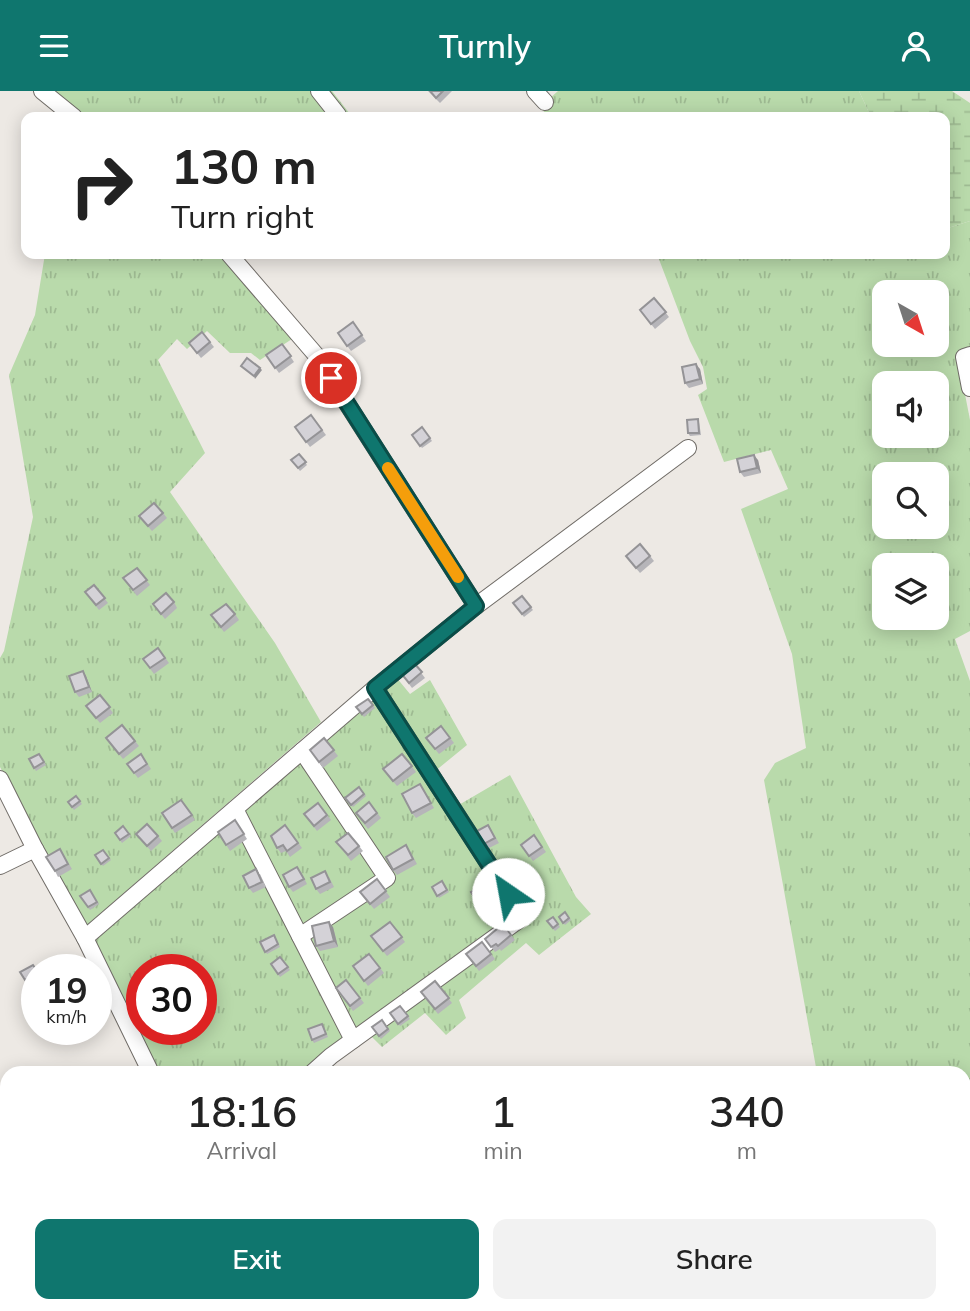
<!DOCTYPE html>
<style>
body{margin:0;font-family:Mulish,sans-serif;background:#f2f2f2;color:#222;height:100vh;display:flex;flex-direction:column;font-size:26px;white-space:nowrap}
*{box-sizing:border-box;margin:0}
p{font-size:23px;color:#767676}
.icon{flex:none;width:38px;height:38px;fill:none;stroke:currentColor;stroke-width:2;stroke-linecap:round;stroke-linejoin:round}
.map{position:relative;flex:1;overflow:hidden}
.drawer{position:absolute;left:0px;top:975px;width:971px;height:247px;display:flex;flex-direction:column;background:#fff;border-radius:21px 21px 0 0;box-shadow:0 4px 18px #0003}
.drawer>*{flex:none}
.banner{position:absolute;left:21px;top:21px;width:929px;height:147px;border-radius:14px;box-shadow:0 4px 18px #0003;background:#fff;color:#222;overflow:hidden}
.needle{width:46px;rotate:141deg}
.fabs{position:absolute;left:872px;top:189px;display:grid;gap:14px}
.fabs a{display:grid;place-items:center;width:77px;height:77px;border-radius:14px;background:#fff;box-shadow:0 4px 18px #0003;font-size:35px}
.speed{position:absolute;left:21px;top:863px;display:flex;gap:14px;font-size:35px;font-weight:700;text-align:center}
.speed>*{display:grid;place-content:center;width:91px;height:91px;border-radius:50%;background:#fff;box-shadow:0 4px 18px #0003;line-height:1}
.speed small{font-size:18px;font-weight:400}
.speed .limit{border:10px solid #d22;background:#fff;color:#111}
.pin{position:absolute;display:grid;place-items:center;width:60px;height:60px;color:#fff;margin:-30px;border:4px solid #fff;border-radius:50%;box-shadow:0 2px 7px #0007}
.me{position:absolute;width:77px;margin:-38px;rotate:327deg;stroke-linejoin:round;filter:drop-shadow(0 0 5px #0008)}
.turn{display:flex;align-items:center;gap:24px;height:147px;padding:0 35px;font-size:32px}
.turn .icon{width:91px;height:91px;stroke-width:2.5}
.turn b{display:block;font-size:49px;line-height:60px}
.eta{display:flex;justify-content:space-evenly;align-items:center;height:119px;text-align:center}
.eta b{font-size:42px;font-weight:600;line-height:49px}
.cta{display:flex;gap:14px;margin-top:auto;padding:14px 35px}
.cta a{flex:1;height:80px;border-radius:14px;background:#0f766e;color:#fff;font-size:28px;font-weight:600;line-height:80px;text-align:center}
.cta a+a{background:#f2f2f2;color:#222}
header{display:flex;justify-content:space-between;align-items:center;height:91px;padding:0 35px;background:#0f766e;color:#fff;font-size:32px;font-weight:600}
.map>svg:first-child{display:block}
.grass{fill:url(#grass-tufts);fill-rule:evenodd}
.wetland{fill:url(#wetland-marsh)}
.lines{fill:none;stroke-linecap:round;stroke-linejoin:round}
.minor-casing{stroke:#706c67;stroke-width:18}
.minor{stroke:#fff;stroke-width:16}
.wall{fill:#b6b5b9}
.shaded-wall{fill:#949396}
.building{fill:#d4d2d7;stroke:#949396;stroke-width:2}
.route-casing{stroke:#0a4d48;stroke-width:18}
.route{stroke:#0f766e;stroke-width:12}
.slow{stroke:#f59e0b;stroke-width:12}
</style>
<header><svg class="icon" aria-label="menu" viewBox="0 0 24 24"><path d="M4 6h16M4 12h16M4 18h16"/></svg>Turnly<svg class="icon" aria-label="person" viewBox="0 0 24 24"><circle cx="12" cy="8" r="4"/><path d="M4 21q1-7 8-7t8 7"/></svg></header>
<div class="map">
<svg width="970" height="1220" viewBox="0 0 970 1220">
<defs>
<pattern id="grass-tufts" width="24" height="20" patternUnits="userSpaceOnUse" patternTransform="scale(1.75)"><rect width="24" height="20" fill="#b9daab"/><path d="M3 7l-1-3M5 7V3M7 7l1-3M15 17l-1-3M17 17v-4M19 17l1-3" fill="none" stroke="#9eba92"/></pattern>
<pattern id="wetland-marsh" width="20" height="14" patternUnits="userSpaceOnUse" patternTransform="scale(1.75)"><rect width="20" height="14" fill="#b9daab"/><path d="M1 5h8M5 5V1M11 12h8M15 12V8" fill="none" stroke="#9eba92"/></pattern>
</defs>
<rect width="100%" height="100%" fill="#ede9e4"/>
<g class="grass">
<polygon points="48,0 332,0 350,23 346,26 79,26"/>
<polygon points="558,0 859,0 871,26 545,26 547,24 540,16"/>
<path d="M970 130V258L957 262 970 329V540L955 548 970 590V1220H735L737 1214H964V982H817L764 689 775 672 806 657 792 563 741 418 788 398 771 359 724 371 698 304 707 298 703 276 690 250 657 163H945V138ZM884 201H936V254H884ZM884 292H936V345H884ZM884 383H936V436H884ZM884 474H936V527H884Z"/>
<polygon points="45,163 220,163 292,248 260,269 251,262 230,262 207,240 187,258 177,248 158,269 205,362 170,401 275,552 321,631 86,835 54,783 0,676 0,567 4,560 33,426 9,284 35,224"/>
<path d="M396 586 410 603 430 589 467 654 434 681 457 715 510 684 576 806 591 823 539 864 526 852 459 909 466 927 446 944 425 922 382 956 369 943 318 982H156L93 849ZM142 878H201V938H142Z"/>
</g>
<polygon class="wetland" points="859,0 952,0 970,12 970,130 945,138 945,26 871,26"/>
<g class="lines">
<defs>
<g id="minor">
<polyline points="42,0 74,26"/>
<polyline points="319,0 338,24 336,26"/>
<polyline points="535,0 545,11"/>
<polyline points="970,264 964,266 970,297"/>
<polyline points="476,515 688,357"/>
<polyline points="0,688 35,758 85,847 151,982"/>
<polyline points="235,718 353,949"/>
<polyline points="0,775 35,758"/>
<polyline points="300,845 387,787 302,660"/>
<polyline points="85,847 375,597 476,515 316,264 229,163"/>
<polyline points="312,982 331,965 523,826 375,597"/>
<polyline points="249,1214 253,1220"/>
<polyline points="570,1220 577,1214"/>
</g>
</defs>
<use href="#minor" class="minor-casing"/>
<use href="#minor" class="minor"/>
</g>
<g class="wall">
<polygon points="428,0 452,0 440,12"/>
<polygon points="654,207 669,226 655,238 640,219"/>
<polygon points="353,231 366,250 351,260 338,242"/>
<polygon points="202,241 214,256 201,267 189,252"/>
<polygon points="282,253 294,271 279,282 266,264"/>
<polygon points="700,278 703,293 689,297 685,292"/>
<polygon points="311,324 326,344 310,356 295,336"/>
<polygon points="698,328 699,331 701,344 690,345 688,342"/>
<polygon points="422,336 432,350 422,357 412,344"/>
<polygon points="299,363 307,374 300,380 291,369"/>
<polygon points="758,369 761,382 744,386 740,381"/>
<polygon points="163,422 167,427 152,440 139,425"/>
<polygon points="626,465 650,465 654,470 640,482"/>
<polygon points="137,477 150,494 137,505 123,487"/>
<polygon points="94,494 108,512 99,519 85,501"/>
<polygon points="522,505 533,519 524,526 513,512"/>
<polygon points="174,511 177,517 165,528 153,513"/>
<polygon points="235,523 239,529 224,541 211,524"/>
<polygon points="158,557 169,572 154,583 143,568"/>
<polygon points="413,571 425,587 412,597 400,581"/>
<polygon points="83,580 86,585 92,601 79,606 75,601"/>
<polygon points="100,604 113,622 100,632 86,615"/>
<polygon points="368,608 375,617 364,626 356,616"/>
<polygon points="441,635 454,652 439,663 426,647"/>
<polygon points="324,647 338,665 323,677 310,659"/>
<polygon points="135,650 139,655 123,668 110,652"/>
<polygon points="39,663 46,674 36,680 29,668"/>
<polygon points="141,663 151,678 138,687 127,673"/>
<polygon points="402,663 416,681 397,695 383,678"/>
<polygon points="420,693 434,717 416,727 412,722"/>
<polygon points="359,696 366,705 353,716 345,707"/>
<polygon points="76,705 82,713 74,719 68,711"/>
<polygon points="181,709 195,729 175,742 162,722"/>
<polygon points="369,711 381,727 368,738 356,722"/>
<polygon points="318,712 331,729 317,740 304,723"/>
<polygon points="235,729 247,748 230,760 218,741"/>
<polygon points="285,734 302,757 290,766 286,760 281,762 277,757"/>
<polygon points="488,734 499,752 487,758 484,753"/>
<polygon points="123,735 131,745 122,752 115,742"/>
<polygon points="136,743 158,745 162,750 151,760"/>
<polygon points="534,744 546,761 533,770 521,754"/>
<polygon points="336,751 359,755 363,760 351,770"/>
<polygon points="60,758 72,778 58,786 55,780"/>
<polygon points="103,759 111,769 103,775 95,764"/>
<polygon points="410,760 417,773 397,784 393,779"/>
<polygon points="523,772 537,791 522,803 507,784"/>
<polygon points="301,781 307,793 293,801 289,796"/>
<polygon points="260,783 266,796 253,802 249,797"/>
<polygon points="329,786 334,796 320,803 316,798"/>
<polygon points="377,788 390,806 374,818 360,801"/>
<polygon points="442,790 449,801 439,807 432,796"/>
<polygon points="486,792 497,809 482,819 471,801"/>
<polygon points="90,799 99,813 90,819 80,805"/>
<polygon points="565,821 571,829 565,834 559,826"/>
<polygon points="553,826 560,836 555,840 547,830"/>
<polygon points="390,831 405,851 387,865 371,845"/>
<polygon points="503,833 515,849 501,860 500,858 495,861 485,848"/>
<polygon points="333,836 338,856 320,860 316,855"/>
<polygon points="274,844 280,856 267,863 260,851"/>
<polygon points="482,851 495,868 479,880 466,863"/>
<polygon points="369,863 384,882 368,895 353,875"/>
<polygon points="280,866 290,879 280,886 271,873"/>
<polygon points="37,880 37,886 27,892 20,881"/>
<polygon points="346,889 364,912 353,920 336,897"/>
<polygon points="435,890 452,912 438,923 421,901"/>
<polygon points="400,915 410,928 400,935 390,922"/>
<polygon points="382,929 390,940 381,948 372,936"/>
<polygon points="322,933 328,946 314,952 312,949"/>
</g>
<g class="shaded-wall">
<polygon points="696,273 700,278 703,293 700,288"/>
<polygon points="260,277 262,279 255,288 254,285"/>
<polygon points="754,364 758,369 761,382 757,377"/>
<polygon points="83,580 86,585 92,601 89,596"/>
<polygon points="329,831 333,836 338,856 334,850"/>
</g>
<g class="building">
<polygon points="430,0 443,0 436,7"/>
<polygon points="654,207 666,221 651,233 640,219"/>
<polygon points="353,231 362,244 347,255 338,242"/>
<polygon points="202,241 210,251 197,262 189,252"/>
<polygon points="282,253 291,265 275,277 266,264"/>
<polygon points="247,267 260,277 254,285 241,275"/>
<polygon points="696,273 700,288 685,292 682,276"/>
<polygon points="311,324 322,339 306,351 295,336"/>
<polygon points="698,328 699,342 688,342 687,329"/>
<polygon points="422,336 430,347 420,355 412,344"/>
<polygon points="299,363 306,371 298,377 291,369"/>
<polygon points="754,364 757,377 740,381 737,368"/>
<polygon points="154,412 163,422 148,435 139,425"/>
<polygon points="640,453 650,465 636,477 626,465"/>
<polygon points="137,477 147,489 133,499 123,487"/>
<polygon points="94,494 105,507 96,514 85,501"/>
<polygon points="166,502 174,511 161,523 153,513"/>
<polygon points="522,505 531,516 522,523 513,512"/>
<polygon points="226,513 235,523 221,536 211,524"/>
<polygon points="158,557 165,567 150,577 143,568"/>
<polygon points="413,571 422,581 409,592 400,581"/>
<polygon points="83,580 89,596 75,601 69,585"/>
<polygon points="100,604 110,616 96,627 86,615"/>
<polygon points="368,608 373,614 362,623 356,616"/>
<polygon points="122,634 135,650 119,663 106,647"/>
<polygon points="441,635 450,647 435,658 426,647"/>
<polygon points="324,647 334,659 319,671 310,659"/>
<polygon points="39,663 44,671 34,677 29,668"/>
<polygon points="141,663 147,673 134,682 127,673"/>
<polygon points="402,663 412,675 393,690 383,678"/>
<polygon points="420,693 431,712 412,722 402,703"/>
<polygon points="359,696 364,703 351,714 345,707"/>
<polygon points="76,705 80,710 72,716 68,711"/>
<polygon points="181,709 192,724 172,737 162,722"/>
<polygon points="369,711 377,722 365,732 356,722"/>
<polygon points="318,712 327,724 314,735 304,723"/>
<polygon points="235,729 244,743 226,754 218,741"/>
<polygon points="147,733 158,745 147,755 136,743"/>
<polygon points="285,734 298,752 287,760 283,754 277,757 271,745"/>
<polygon points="488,734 495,747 484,753 477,740"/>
<polygon points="123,735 129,743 120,749 115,742"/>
<polygon points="348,742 359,755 348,764 336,751"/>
<polygon points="534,744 542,756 529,765 521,754"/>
<polygon points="406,754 413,768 393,779 386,766"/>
<polygon points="60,758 68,773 55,780 46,766"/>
<polygon points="103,759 109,767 101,773 95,764"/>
<polygon points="523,772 534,786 518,798 507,784"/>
<polygon points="297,776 304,788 289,796 283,784"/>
<polygon points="256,778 262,791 249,797 243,785"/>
<polygon points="325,780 330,791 316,798 311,787"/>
<polygon points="377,788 386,800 370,813 360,801"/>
<polygon points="442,790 447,799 437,805 432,796"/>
<polygon points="486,792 494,804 479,813 471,801"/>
<polygon points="90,799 97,811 88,816 80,805"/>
<polygon points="565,821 569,827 563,832 559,826"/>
<polygon points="553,826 558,833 553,837 547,830"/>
<polygon points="329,831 334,850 316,855 312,835"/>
<polygon points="390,831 402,846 383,860 371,845"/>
<polygon points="503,833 511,844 498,855 496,853 491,856 485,848"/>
<polygon points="274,844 278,853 265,861 260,851"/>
<polygon points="482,851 491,863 476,875 466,863"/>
<polygon points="369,863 380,877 364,890 353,875"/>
<polygon points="280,866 288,876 278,883 271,873"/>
<polygon points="33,874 37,880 37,883 25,889 20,881"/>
<polygon points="346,889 360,907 350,915 336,897"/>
<polygon points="435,890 449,907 435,918 421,901"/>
<polygon points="400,915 408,925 398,933 390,922"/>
<polygon points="382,929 388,938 379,945 372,936"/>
<polygon points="322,933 326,943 312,949 308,938"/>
<polygon points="514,1214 522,1214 525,1219 519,1220"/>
</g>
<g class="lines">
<defs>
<polyline id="route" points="331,287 476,515 375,597 508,803"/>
</defs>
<use href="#route" class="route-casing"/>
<use href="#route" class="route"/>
<polyline class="slow" points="388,377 458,486"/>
</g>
</svg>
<div class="fabs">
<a><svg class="needle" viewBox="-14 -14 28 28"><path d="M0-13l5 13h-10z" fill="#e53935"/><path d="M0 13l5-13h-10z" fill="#767676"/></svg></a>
<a><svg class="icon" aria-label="sound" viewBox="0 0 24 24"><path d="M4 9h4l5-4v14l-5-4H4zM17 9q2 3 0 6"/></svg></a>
<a><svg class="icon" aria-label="search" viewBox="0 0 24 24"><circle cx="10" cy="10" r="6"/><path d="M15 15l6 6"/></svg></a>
<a><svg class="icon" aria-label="layers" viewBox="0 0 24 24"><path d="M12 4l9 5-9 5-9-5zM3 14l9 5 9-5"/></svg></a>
</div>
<div class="speed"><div>19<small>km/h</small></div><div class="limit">30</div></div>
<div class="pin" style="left:331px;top:287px;background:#d93025"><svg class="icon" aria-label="arrive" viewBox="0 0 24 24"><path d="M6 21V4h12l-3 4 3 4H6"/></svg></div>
<svg class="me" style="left:508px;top:803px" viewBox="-20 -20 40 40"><circle r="19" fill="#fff"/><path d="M0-13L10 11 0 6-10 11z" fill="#0f766e"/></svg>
<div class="banner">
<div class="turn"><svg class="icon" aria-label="right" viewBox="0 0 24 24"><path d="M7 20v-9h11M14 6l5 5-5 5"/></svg><div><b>130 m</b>Turn right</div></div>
</div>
<section class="drawer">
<div class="eta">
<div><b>18:16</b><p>Arrival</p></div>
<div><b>1</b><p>min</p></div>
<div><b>340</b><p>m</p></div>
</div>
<div class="cta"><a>Exit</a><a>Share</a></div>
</section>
</div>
